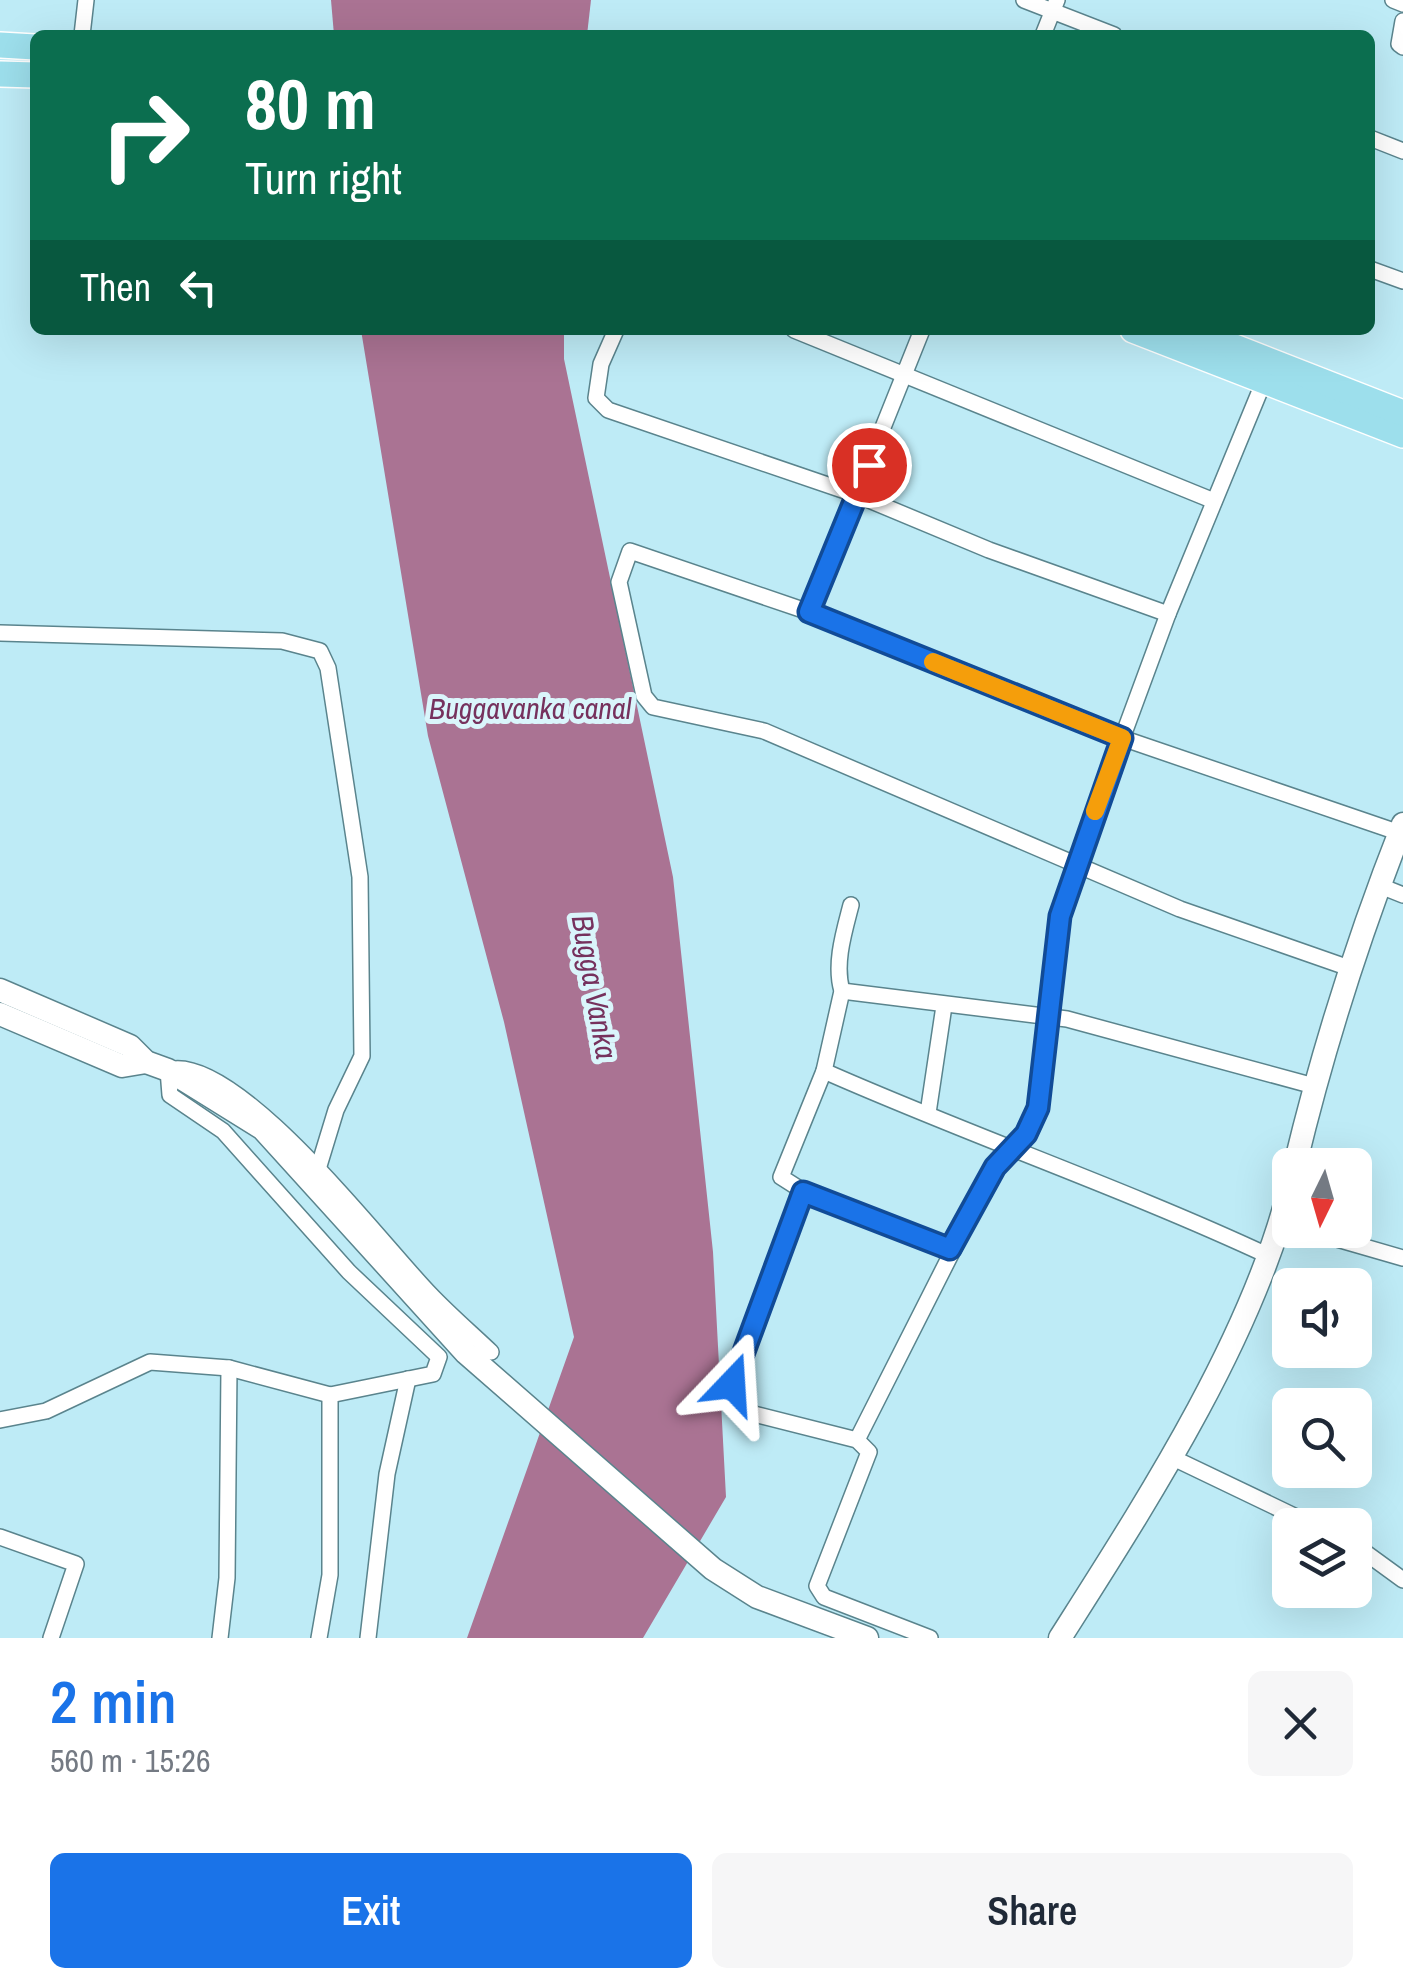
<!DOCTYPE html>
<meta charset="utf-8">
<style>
body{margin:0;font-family:"Archivo Narrow",sans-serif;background:#f6f6f7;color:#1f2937;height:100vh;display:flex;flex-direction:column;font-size:38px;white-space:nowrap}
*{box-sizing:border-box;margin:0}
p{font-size:32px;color:#747a83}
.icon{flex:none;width:55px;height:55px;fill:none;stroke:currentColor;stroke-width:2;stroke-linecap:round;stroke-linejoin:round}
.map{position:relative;height:1638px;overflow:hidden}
.drawer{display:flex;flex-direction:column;background:#fff;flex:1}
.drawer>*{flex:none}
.banner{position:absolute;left:30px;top:30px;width:1345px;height:305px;border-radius:15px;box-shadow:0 10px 40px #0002;background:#0b6e4f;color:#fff;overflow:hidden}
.needle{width:65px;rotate:185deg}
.fabs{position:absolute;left:1272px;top:1148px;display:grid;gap:20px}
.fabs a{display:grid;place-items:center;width:100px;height:100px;border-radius:15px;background:#fff;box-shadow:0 10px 40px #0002;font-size:50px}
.pin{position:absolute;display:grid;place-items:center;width:85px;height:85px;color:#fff;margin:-42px;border:5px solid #fff;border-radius:50%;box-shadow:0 2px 10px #0007}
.me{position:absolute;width:110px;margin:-55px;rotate:20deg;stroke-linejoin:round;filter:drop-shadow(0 0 8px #0008)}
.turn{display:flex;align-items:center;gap:35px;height:210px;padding:0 50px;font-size:45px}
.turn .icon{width:130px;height:130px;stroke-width:2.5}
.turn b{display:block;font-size:70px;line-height:85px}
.then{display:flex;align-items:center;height:95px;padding:0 50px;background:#0003;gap:20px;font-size:38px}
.round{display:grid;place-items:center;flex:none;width:105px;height:105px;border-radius:15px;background:#f6f6f7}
.overview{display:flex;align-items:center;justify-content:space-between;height:170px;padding:0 50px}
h1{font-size:60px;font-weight:600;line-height:75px;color:#1a73e8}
.button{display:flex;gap:20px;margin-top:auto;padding:20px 50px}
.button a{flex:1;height:115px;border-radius:15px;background:#1a73e8;color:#fff;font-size:40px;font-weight:600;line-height:115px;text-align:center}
.button a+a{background:#f6f6f7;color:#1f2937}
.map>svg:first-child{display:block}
.water{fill:#aa7393}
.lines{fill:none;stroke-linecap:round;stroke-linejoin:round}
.minor-casing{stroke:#5a848d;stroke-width:18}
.secondary-casing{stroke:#5a848d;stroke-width:25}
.primary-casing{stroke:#fff;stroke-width:28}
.minor{stroke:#fff;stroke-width:15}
.secondary{stroke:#fff;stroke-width:22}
.primary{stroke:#9ddfec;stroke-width:25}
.route-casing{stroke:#114b97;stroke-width:25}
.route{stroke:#1a73e8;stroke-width:18}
.slow{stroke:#f59e0b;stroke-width:18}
.labels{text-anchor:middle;stroke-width:10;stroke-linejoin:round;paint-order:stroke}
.water-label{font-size:30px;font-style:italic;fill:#76315d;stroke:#daf5fb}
</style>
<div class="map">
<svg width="1403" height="1638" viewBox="0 0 1403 1638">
<rect width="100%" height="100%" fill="#beebf6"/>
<g class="water">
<polygon points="331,0 591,0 587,35 334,35"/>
<polygon points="361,330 564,330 564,359 673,877 713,1252 726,1497 643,1638 467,1638 574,1337 504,1022 428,736"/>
</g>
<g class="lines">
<defs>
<g id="minor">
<polyline points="1024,0 1114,35"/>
<polyline points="1393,0 1403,4"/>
<polyline points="1403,21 1399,44 1403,47"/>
<polyline points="82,35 86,0"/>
<polyline points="1043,35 1057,0"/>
<polyline points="1370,138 1403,151"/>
<polyline points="1370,269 1403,281"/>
<polyline points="616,330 601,364 596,398 608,410 857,495 989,550 1168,614"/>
<polyline points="794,330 1214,501"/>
<polyline points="809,612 922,330"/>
<polyline points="0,633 282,641 320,651 328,668 360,877 362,1056 336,1110 318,1169"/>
<polyline points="1378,885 1403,895"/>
<path d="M851 905C844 932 834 964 842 991L824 1071 781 1177 803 1191 950 1249"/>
<polyline points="1352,969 1180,909 764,731 653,707 644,696 619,582 630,551 809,612 1122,738 1400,833"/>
<polyline points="842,991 1067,1019 1314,1086"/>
<path d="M824 1071C971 1136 1123 1188 1269 1256"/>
<polyline points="928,1113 944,1006"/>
<polyline points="803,1191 733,1384 731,1402 742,1411 857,1440 869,1452 817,1586 824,1597 930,1638"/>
<polyline points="1306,1230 1403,1258"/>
<path d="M0 1420 46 1411 150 1362 229 1368 330 1395 433 1374 439 1357 349 1272 223 1131 170 1095 168 1070C234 1050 384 1247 430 1294 449 1314 471 1333 491 1352"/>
<polyline points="857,1440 995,1167 1026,1134 1038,1108 1060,916 1075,866 1168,614 1264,381"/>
<polyline points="1169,1456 1313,1525"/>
<polyline points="0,1537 76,1564 51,1638"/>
<polyline points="1355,1545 1403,1580"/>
<polyline points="220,1638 227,1578 229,1368"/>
<polyline points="319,1638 330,1575 330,1395"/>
<polyline points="368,1638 387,1474 408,1379"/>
</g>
<g id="secondary">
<polyline points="0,990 130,1046 146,1062 168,1070 263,1129 466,1353 713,1569 757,1597 867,1638"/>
<polyline points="0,1014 122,1066 146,1062"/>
<path d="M1295 1165C1323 1049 1359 935 1403 824"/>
<path d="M1060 1638C1145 1504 1252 1340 1290 1186"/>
</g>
<g id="primary">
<polyline points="0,45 35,47"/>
<polyline points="0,74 35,75"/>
<polyline points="1133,330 1403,435"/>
<polyline points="1191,330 1403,413"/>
</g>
</defs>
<use href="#minor" class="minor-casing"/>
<use href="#secondary" class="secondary-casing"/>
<use href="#primary" class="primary-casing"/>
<use href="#minor" class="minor"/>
<use href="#secondary" class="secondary"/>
<use href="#primary" class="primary"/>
</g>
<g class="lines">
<defs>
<polyline id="route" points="732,1384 803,1192 950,1249 995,1167 1026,1134 1038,1108 1060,916 1122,738 809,612 869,465"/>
</defs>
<use href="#route" class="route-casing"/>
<use href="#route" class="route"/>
<polyline class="slow" points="933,662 1122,738 1095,811"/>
</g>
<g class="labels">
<g class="water-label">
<text x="530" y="719">Buggavanka canal</text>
<text transform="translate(594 987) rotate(80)" y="10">Bugga Vanka</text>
</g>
</g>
</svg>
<div class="fabs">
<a><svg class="needle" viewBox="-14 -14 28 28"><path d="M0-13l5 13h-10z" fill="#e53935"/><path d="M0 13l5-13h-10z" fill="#747a83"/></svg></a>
<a><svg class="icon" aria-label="sound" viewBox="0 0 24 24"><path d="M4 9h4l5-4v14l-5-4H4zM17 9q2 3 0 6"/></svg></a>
<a><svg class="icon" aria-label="search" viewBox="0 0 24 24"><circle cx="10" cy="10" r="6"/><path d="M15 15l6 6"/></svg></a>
<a><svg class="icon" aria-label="layers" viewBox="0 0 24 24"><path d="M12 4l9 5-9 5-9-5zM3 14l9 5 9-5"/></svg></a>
</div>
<div class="pin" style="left:869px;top:465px;background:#d93025"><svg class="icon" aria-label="arrive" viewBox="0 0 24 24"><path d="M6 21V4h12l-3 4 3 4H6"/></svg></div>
<svg class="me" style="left:732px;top:1384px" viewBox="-20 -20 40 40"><path d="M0-17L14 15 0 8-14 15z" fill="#1a73e8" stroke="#fff" stroke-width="4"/></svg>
<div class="banner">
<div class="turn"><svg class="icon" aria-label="right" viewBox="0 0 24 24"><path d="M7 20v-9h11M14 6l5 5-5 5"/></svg><div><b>80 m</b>Turn right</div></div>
<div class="then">Then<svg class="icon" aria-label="left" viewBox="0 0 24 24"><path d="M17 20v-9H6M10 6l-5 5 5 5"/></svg></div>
</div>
</div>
<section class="drawer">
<div class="overview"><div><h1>2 min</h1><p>560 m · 15:26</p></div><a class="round"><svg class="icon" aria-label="close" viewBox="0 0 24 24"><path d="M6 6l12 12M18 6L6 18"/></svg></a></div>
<div class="button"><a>Exit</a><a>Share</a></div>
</section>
